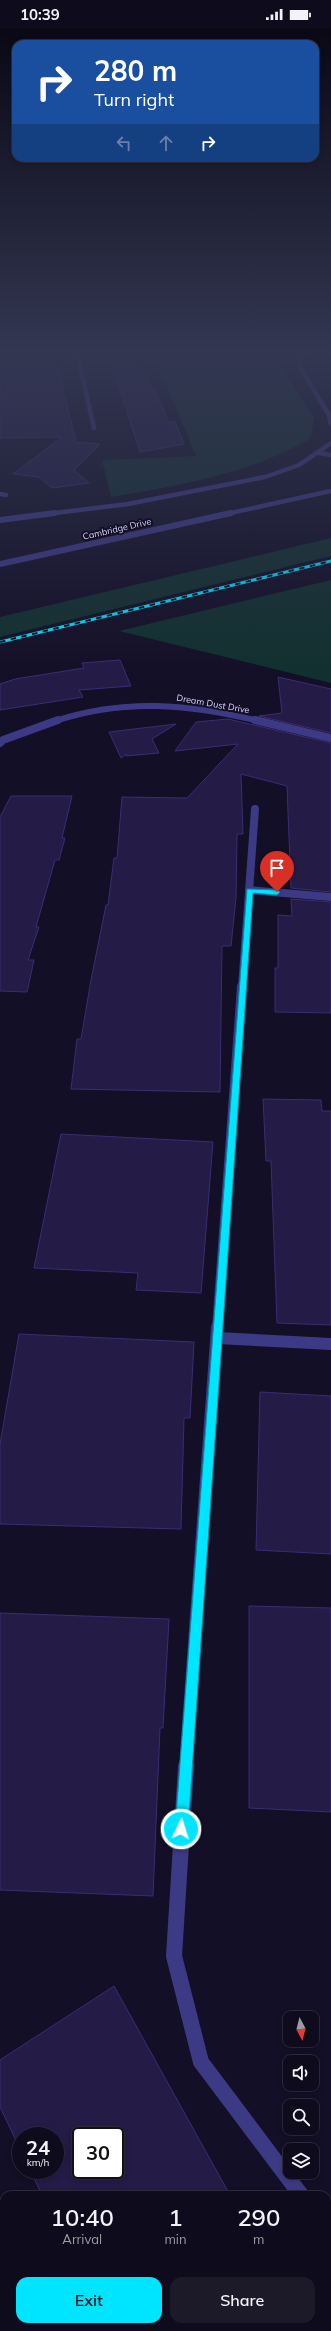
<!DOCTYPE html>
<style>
body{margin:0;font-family:Mulish,sans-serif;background:#1c1929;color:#f1f3f6;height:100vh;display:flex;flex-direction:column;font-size:15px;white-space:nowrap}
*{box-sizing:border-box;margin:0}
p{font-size:13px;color:#9b9ba3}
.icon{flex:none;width:22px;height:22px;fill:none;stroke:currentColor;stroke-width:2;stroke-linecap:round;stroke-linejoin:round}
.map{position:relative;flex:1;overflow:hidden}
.details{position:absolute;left:0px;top:2163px;width:331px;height:140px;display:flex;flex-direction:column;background:#0e0b1c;border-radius:12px 12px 0 0;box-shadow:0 2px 6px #0003,0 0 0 1px #2e2b3b}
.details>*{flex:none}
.hud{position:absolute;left:12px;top:12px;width:307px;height:122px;border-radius:12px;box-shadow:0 2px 6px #0003,0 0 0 1px #2e2b3b;background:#1a4fa0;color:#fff;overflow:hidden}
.needle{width:26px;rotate:173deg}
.tools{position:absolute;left:283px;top:1983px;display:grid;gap:8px}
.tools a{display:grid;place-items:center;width:36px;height:36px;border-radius:8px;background:#0e0b1c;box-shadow:0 2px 6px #0003,0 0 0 1px #2e2b3b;font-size:20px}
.speed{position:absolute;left:12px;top:2099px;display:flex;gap:8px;font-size:20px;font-weight:700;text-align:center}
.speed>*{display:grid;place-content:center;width:52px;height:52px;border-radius:50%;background:#0e0b1c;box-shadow:0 2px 6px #0003,0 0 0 1px #2e2b3b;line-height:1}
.speed small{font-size:10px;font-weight:400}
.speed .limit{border:2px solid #111;border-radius:6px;background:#fff;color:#111}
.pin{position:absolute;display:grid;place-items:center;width:34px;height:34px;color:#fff;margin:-41px -17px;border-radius:50% 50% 50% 0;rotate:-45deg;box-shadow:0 0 4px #0007}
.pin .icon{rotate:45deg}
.me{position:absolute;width:44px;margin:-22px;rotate:4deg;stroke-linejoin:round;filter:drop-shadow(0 0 3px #0008)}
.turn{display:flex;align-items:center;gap:14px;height:84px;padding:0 16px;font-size:18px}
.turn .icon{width:52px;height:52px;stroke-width:2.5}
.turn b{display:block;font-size:28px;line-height:34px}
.lanes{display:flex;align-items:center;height:38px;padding:0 16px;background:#0003;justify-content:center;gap:20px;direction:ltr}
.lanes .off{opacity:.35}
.eta{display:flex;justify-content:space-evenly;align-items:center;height:68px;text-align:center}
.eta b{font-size:24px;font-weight:600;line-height:28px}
.primary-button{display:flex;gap:8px;margin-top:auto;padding:8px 16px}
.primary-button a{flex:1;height:46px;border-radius:12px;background:#00e5ff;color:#111;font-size:16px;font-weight:600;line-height:46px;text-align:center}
.primary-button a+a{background:#1c1929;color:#f1f3f6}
.status{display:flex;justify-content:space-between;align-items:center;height:28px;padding:0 20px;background:#0e0b1c;direction:ltr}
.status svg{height:11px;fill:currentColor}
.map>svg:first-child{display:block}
.green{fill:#12302f}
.building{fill:#241b47;stroke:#3b2d73;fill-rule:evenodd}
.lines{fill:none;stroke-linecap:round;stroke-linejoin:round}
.minor-far5{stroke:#3d3a85;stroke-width:4.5}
.minor-far4{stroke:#3d3a85;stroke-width:6}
.minor-far3{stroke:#3d3a85;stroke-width:8}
.minor-far2{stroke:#3d3a85;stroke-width:10}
.minor-far1{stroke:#3d3a85;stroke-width:12}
.minor{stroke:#3d3a85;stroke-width:16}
.tertiary-far1{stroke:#3d3a85;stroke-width:4.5}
.tertiary{stroke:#3d3a85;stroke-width:6}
.rail-casing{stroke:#00e5ff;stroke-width:3}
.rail{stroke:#130f26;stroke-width:2;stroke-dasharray:5.5;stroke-linecap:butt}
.route{fill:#00e5ff;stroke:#0095a6}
.labels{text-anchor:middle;stroke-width:4;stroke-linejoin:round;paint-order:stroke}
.far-street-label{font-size:9px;fill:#d9d4ff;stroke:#130f26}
</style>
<div class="status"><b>10:39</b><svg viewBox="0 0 49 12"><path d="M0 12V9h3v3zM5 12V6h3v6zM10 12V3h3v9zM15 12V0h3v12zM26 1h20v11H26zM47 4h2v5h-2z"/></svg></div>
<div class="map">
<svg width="331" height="2303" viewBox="0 0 331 2303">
<rect width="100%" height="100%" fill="#130f26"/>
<g class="green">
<path d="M153 325H286L281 329V338L314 390 311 410C251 446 180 457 111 469L102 432 196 428Z"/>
<polygon points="331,510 331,528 0,609 0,589"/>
<polygon points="331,552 331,655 119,603"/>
</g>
<g class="building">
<polygon points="54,325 76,414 100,416 74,442 89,455 52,460 39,449 13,446 62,409 0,410 0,327"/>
<polygon points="108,325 134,325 143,348 146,348 151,361 155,361 168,394 175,394 184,416 140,424"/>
<polygon points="120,632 131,658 79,662 83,669 0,682 0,656 15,651 84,640 82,635"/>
<polygon points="278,649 331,661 331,705 259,688 282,685"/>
<polygon points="228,691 331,715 331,864 291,860 287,758 241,746 243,806 237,806 236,870 231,918 222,918 220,1064 71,1061 77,1011 81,1011 91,952 106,877 108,877 114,830 117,830 122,769 187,770 238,716 175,723 196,694"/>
<polygon points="176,696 152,711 159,725 126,728 126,726 121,730 109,704"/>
<polygon points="11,768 72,768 62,810 65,810 59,832 55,832 36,899 39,899 28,932 34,932 27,964 0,963 0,789"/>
<polygon points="291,871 331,874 331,985 275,984 275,940 278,940 278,887 292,888"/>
<polygon points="263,1071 321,1072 322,1083 331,1083 331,1297 277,1295 271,1133 266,1133"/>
<polygon points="61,1106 213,1114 201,1265 136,1262 138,1245 34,1240"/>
<polygon points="19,1306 194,1314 190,1390 184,1390 181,1501 0,1496 0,1416"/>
<polygon points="260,1364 331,1368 331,1526 256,1522"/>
<polygon points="249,1578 331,1580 331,1784 249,1780"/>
<polygon points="0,1585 169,1591 163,1700 160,1700 153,1868 0,1862"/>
<path d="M114 1958 230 2167H42L30 2142H55V2108H21V2123L0 2079V2032ZM81 2108H115V2142H81Z"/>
</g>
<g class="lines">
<g class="minor-far5">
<polyline points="77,325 94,400"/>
<polyline points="319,425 331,427"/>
<polyline points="0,466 6,467"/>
<polyline points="226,486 331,463"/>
</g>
<g class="minor-far4">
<polyline points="0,536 231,485"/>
<path d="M55 693C125 670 188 676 259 693"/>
</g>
<g class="minor-far3">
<polyline points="255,692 331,710"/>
<polyline points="0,715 3,712 58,692"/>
<polyline points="249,862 331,869"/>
<polyline points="242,959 255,781"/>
</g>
<polyline class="minor-far2" points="217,1300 242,958"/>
<g class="minor-far1">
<polyline points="217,1310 331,1316"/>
<polyline points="185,1739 217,1299"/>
</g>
<g class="minor">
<polyline points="186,1738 174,1928 201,2034 301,2167"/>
<polyline points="327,2201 331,2207"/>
<polyline points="228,2303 232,2299"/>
</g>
<g class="tertiary-far1">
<polyline points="307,325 298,336 329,387 331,396"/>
<polyline points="47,486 128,476 265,449 299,437 331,415"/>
</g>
<polyline class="tertiary" points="0,492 55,485"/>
<defs>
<polyline id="rail" points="0,614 331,533"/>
</defs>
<use href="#rail" class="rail-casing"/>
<use href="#rail" class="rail"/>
</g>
<linearGradient id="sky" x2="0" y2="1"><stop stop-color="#0a0815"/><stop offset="0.5" stop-color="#333752"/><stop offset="1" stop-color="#333752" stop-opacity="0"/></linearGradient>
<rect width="331" height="647" fill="url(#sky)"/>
<polygon class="route" points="247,861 277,862 280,864 277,867 253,865 188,1801 186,1806 181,1808 176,1806 175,1801"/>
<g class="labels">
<g class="far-street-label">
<text transform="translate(117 501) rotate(-13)" y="3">Cambridge Drive</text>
<text transform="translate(213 676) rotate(10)" y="3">Dream Dust Drive</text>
</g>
</g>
</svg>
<div class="tools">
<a><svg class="needle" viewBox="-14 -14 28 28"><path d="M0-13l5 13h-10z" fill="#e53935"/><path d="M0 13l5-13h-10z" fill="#9b9ba3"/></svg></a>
<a><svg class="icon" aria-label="sound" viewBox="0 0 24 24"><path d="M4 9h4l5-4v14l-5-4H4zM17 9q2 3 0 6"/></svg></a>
<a><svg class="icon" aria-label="search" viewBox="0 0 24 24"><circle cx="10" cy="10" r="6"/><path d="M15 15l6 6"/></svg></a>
<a><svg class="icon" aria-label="layers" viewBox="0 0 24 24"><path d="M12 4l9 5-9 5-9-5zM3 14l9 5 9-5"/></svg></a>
</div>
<div class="speed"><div>24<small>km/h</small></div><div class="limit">30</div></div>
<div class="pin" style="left:277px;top:864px;background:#d93025"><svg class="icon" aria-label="arrive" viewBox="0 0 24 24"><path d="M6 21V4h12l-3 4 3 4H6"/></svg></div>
<svg class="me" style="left:181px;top:1801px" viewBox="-20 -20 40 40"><circle r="17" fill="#00e5ff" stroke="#fff" stroke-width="3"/><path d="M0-11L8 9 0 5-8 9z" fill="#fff"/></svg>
<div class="hud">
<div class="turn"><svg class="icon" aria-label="right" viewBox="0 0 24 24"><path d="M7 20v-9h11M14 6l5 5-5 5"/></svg><div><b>280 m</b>Turn right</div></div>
<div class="lanes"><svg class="icon off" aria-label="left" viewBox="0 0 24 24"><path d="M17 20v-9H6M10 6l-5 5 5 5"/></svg><svg class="icon off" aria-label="ahead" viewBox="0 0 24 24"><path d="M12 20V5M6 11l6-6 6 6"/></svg><svg class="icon" aria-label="right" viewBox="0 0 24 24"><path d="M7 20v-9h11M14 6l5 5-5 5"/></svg></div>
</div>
<section class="details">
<div class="eta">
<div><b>10:40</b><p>Arrival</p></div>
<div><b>1</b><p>min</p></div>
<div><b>290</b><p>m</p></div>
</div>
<div class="primary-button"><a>Exit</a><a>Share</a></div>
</section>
</div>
